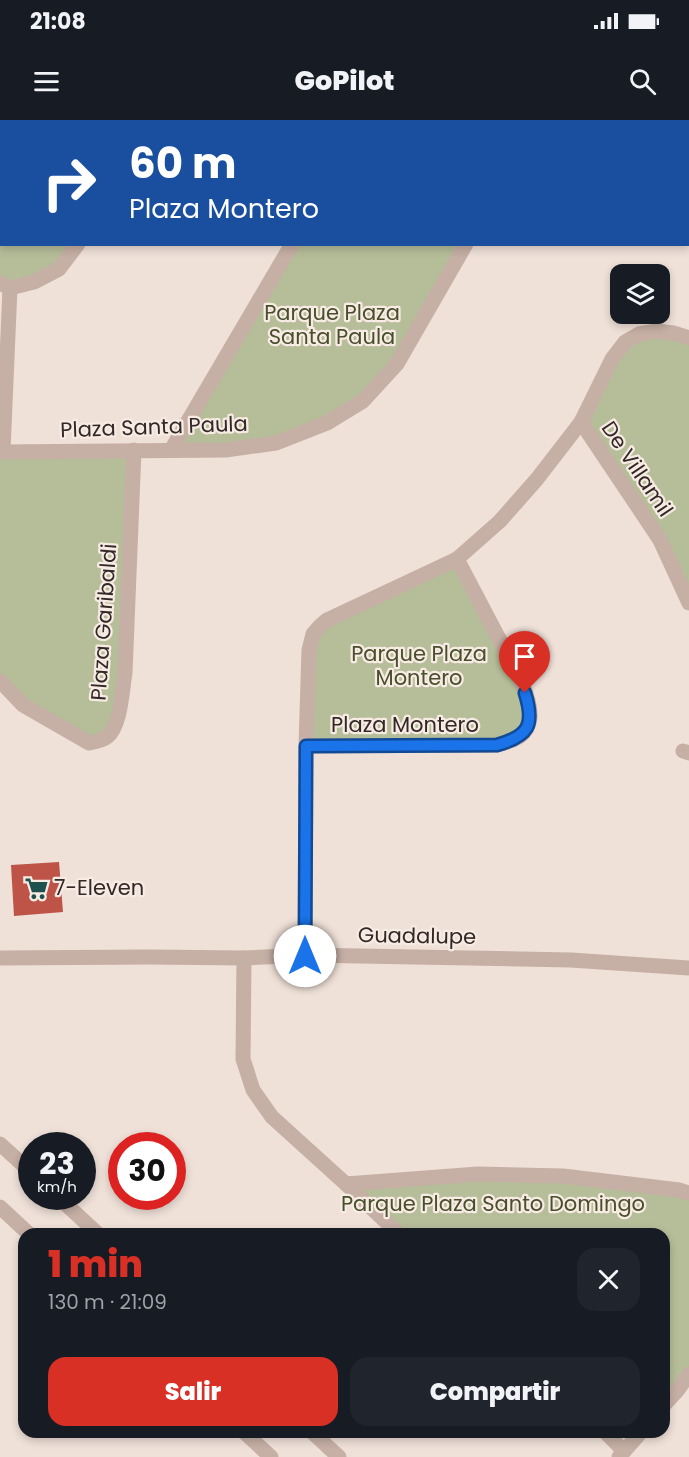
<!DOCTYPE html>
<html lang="es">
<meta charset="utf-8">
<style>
body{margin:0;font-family:Poppins,sans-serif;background:#20242c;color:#f1f3f6;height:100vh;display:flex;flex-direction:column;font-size:22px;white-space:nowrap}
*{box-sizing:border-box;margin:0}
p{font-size:20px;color:#9ea1a6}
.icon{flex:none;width:33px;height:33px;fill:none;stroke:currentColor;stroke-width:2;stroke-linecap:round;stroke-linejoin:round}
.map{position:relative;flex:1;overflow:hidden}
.sheet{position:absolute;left:18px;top:1108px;width:652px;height:210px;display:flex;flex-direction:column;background:#171b24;border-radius:18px;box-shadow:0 3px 9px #0003}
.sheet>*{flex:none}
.top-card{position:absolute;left:0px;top:0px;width:690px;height:126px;box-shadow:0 3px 9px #0003;background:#1a4fa0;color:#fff;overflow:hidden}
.tools{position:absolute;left:610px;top:144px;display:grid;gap:12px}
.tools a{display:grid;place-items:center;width:60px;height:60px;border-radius:12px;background:#171b24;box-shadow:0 3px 9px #0003;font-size:30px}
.speed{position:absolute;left:18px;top:1012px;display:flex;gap:12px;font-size:30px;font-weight:700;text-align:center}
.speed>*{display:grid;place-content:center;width:78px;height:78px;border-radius:50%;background:#171b24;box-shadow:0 3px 9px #0003;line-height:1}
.speed small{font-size:15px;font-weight:400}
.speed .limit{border:9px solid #d22;background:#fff;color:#111}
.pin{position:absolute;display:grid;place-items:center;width:51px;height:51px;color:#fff;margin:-62px -26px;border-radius:50% 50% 50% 0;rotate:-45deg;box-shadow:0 0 6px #0007}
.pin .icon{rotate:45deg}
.me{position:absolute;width:66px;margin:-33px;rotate:0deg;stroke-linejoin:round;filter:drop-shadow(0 0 4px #0008)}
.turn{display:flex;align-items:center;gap:21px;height:126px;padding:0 30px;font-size:27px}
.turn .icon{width:78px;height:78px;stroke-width:2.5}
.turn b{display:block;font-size:42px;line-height:51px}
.round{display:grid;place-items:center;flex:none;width:63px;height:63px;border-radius:18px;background:#20242c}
.head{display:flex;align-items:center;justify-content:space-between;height:102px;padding:0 30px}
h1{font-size:36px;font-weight:800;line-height:45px;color:#d93025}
.action{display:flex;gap:12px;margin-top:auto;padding:12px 30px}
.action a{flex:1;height:69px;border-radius:18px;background:#d93025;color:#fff;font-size:24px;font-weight:800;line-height:69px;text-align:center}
.action a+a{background:#20242c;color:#f1f3f6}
.status{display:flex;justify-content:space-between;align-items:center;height:42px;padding:0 30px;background:#171b24;direction:ltr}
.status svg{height:16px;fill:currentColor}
header{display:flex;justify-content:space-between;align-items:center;height:78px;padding:0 30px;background:#171b24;font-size:27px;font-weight:800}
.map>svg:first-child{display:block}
.green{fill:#b6bd99}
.building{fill:#be5347}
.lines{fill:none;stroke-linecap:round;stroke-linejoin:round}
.minor{stroke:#c6afa5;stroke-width:15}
.tertiary{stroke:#c6afa5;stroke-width:15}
.route-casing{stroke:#114b97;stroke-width:15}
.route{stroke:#1a73e8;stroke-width:10}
.labels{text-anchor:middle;stroke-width:4.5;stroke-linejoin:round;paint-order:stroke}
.park-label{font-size:21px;fill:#474f2b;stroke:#f7ebe4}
.street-label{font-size:21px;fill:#322826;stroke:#f7ebe4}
.poi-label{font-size:21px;fill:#322826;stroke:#f7ebe4;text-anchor:start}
</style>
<div class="status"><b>21:08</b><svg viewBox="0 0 49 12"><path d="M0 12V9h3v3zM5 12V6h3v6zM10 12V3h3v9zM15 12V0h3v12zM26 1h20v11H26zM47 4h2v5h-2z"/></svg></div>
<header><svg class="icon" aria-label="menu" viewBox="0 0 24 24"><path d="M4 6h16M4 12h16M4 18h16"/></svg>GoPilot<svg class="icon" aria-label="search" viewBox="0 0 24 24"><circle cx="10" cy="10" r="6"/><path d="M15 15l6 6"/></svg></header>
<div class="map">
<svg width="689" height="1337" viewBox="0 0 689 1337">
<rect width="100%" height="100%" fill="#efe1d8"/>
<g class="green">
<polygon points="0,0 152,0 152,2 2,2 2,124 78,125 59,149 0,163"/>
<polygon points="292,125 466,125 397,244 363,281 276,323 171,330"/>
<polygon points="639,214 689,218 689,483 686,475 581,303 612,239"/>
<polygon points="134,330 125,553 108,617 89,623 0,561 0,332"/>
<polygon points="457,439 522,562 530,599 515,621 306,626 313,514"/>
<polygon points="478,1054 689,1073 689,1254 665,1285 664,1114 399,1114 346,1064"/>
</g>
<polygon class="building" points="59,742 63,792 14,796 11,745"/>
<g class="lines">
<g class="minor">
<polyline points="152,2 152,0"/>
<polyline points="543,2 544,0"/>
<polyline points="0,163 10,168 34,162 59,149 78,124"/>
<polyline points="581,302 660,420 689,483"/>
<polyline points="171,330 292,124"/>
<polyline points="3,331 10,168"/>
<polyline points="0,332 226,330 276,323 327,303 363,281 397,244 466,124"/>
<path d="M0 561 23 585 89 623C95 622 102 621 107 617 121 606 122 570 125 553L134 330"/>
<path d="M306 626 497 625C512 621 528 617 530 598 532 573 508 535 496 513 483 488 470 464 457 439"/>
<polyline points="683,631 689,633"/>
<polyline points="305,835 306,626 309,530 313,514 320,506 327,500 457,439 500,401 537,359 581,302 612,239 625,222 639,214 656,211 674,213 689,218"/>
<polyline points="0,838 150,837 244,838 305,835 571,840 689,848"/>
<polyline points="244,838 243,939 253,970 272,997 346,1064 399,1114"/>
<polyline points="346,1064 478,1054 563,1056 679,1070 689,1073"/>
<polyline points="664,1285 677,1271 689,1254"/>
<polyline points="605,1312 624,1331"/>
<polyline points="619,1337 641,1312"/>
</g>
<g class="tertiary">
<polyline points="687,0 689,1"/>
<polyline points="0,1024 32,1053"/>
<polyline points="58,1077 98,1114"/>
<polyline points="0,1087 29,1114"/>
<polyline points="244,1312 271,1337"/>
<polyline points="312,1312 339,1337"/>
</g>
</g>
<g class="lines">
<defs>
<path id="route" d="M305 836 306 626 497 625C529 616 535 605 525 573"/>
</defs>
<use href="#route" class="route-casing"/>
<use href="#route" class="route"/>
</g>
<defs>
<symbol id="supermarket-bare" viewBox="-9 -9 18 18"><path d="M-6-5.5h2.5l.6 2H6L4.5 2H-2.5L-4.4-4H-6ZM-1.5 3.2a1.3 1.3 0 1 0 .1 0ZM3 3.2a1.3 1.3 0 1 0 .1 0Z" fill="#1e514d" stroke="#f7ebe4" stroke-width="2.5" paint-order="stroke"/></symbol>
</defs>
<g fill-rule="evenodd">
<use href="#supermarket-bare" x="20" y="752" width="33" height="33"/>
</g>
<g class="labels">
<g class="park-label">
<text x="332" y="200">Parque Plaza<tspan x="332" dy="24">Santa Paula</tspan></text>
<text x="419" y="541">Parque Plaza<tspan x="419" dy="24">Montero</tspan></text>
<text x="493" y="1091">Parque Plaza Santo Domingo</text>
</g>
<g class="street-label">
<text transform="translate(154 307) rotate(-2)" y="7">Plaza Santa Paula</text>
<text transform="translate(637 349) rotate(56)" y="7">De Villamil</text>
<text transform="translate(104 502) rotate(-86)" y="7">Plaza Garibaldi</text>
<text x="405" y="612">Plaza Montero</text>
<text transform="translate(417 816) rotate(1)" y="7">Guadalupe</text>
</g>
<g class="poi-label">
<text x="54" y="775">7-Eleven</text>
</g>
</g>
</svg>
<div class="tools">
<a><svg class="icon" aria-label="layers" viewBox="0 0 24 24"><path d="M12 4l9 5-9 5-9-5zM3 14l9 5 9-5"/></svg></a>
</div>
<div class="speed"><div>23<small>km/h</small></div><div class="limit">30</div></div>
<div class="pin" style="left:525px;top:573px;background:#d93025"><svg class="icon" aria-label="arrive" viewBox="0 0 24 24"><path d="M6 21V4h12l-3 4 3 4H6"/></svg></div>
<svg class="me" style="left:305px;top:836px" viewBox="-20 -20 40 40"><circle r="19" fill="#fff"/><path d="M0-13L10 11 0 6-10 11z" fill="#1a73e8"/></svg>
<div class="top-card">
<div class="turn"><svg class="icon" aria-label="right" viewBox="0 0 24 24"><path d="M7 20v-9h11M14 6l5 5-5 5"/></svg><div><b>60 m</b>Plaza Montero</div></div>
</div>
<section class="sheet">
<div class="head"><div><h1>1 min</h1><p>130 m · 21:09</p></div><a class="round"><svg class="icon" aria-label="close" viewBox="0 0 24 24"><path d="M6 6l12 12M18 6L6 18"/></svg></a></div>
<div class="action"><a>Salir</a><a>Compartir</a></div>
</section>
</div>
